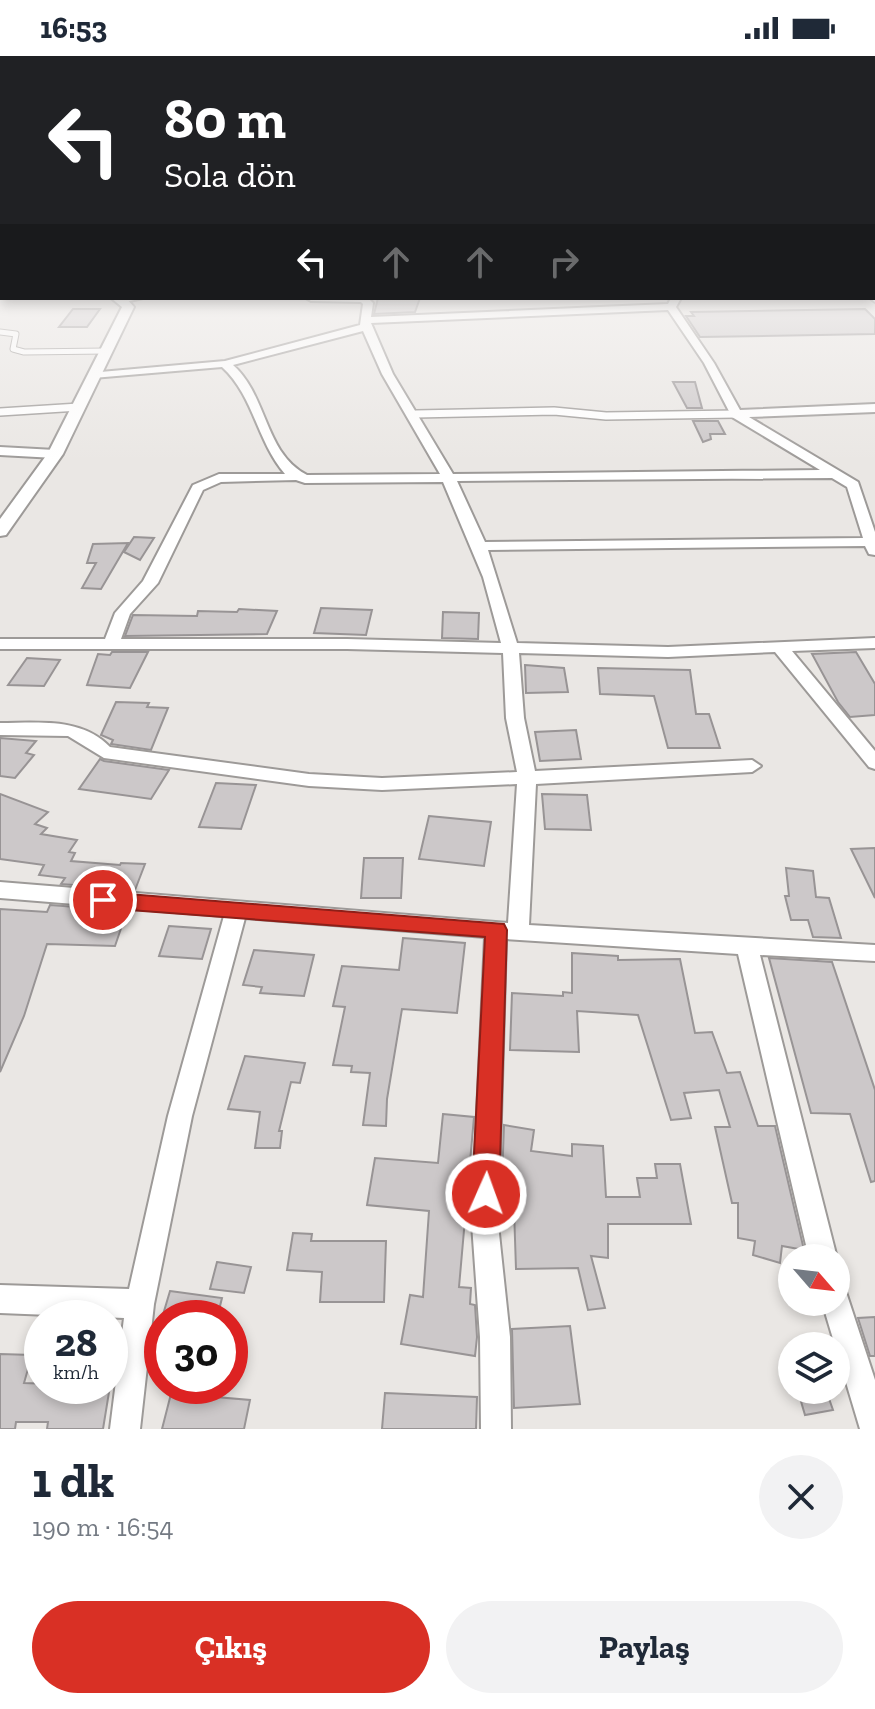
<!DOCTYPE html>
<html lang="tr">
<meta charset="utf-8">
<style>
body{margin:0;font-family:"Zilla Slab",serif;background:#f2f2f3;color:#1f2937;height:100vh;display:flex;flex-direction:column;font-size:30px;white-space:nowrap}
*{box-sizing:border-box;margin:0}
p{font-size:26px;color:#747a83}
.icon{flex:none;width:44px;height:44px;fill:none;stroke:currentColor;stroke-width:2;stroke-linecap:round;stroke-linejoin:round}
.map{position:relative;height:1373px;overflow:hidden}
.sheet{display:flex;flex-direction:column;background:#fff;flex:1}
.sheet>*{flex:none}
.guide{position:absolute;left:0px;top:0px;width:876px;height:244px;box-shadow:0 4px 12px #0003;background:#202124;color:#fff;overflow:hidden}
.needle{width:52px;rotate:118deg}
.buttons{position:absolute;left:778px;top:1188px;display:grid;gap:16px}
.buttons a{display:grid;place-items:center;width:72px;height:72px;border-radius:50%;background:#fff;box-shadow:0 4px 12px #0003;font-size:40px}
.speed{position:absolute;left:24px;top:1244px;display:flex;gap:16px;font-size:40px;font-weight:700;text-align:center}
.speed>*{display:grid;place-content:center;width:104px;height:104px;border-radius:50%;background:#fff;box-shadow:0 4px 12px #0003;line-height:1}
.speed small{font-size:20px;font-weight:400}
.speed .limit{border:12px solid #d22;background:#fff;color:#111}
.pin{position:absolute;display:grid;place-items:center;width:68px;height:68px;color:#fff;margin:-34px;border:4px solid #fff;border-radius:50%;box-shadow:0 2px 8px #0007}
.me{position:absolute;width:88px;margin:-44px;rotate:2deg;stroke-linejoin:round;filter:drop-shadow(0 0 6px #0008)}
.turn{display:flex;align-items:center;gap:28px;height:168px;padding:0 32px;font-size:36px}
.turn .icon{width:104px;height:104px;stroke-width:2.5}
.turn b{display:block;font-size:56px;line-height:68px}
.lanes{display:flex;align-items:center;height:76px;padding:0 32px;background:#0003;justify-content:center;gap:40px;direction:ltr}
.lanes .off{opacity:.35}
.round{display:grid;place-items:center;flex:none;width:84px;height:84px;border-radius:42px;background:#f2f2f3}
.head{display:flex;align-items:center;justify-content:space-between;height:136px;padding:0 32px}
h1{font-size:48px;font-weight:800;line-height:60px}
.button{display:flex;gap:16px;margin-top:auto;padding:16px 32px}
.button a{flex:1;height:92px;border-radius:48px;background:#d93025;color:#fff;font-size:32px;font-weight:800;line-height:92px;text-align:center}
.button a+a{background:#f2f2f3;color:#1f2937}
.status{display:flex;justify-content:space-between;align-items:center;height:56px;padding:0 40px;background:#fff;direction:ltr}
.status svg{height:22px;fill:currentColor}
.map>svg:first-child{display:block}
.building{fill:#ccc8c9;stroke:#989495;stroke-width:2}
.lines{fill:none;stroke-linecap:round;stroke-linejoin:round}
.service-far1-casing{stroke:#9d9a98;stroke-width:7}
.service-casing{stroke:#9d9a98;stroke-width:10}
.minor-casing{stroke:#9d9a98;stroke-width:4}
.tertiary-casing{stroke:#9d9a98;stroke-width:4}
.service-far1{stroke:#fff;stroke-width:5}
.service{stroke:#fff;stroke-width:7}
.minor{fill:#fff;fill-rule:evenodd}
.tertiary{fill:#fff;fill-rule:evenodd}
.route{fill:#d93025;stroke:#8d1f18;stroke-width:2}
</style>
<div class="status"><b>16:53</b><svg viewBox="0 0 49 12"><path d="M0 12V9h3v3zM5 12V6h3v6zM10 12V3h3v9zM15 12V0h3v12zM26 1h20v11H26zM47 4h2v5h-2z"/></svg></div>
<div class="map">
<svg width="875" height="1373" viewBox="0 0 875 1373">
<rect width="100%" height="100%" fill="#eae7e4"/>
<g class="building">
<polygon points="378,242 420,242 415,256 374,258"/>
<polygon points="73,253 100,253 87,271 59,271"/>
<polygon points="865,253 875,263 875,278 700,281 686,260 694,260 691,256"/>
<polygon points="673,326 695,326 702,352 687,352"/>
<polygon points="693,365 718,365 725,378 710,378 711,383 703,386"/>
<polygon points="134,481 154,482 140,504 124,496"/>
<polygon points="128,487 101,533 82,532 96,507 87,507 93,488"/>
<polygon points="321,552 372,554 366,579 314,577"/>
<polygon points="239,553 277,555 267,578 125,580 133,559 197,560 198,555 237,556"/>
<polygon points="443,556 479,557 478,583 442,582"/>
<polygon points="112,596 148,596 130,632 87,629 98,598 110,599"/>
<polygon points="856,596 875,628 875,659 850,661 838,646 812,598"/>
<polygon points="27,602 60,604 44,630 8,629"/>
<polygon points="525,609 564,612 568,636 526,637"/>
<polygon points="598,612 690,614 696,658 709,658 720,692 668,692 654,640 600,638"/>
<polygon points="116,646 149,647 147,651 168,652 151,694 111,688 113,684 101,679"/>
<polygon points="576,674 581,703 540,705 535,676"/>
<polygon points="0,682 36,685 26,697 34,699 15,722 0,720"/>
<polygon points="100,703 104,705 169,714 151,743 79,733"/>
<polygon points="216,727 256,729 241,773 199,771"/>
<polygon points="0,738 48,756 35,768 47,772 41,778 77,784 69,796 75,797 71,805 120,809 121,807 145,808 135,834 61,828 65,822 39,819 44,809 0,803"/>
<polygon points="542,738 587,739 591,774 545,773"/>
<polygon points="429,760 491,766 484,810 419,803"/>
<polygon points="875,792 875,842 851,793"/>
<polygon points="364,802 403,802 401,842 361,842"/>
<polygon points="786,812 813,815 816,841 829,842 841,882 813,881 808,864 791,864 785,840 789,840"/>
<polygon points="50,849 127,855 115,890 47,888 24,960 0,1016 0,853 47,856"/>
<polygon points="169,870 211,873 202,903 159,900"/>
<polygon points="403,882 465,887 457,957 402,953 387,1043 386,1070 363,1069 370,1017 351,1016 352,1010 333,1009 345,951 333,950 342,910 399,914"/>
<polygon points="254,894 314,899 304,940 260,937 262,931 243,929"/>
<polygon points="572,897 618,900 618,904 680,903 695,977 712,976 727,1017 740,1016 758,1070 775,1070 804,1194 782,1190 780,1207 753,1199 755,1185 738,1182 738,1147 732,1147 715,1071 730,1071 719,1034 684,1037 691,1062 671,1064 638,959 577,955 579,996 510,994 512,937 563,940 563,936 572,937"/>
<polygon points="769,902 832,906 875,1034 875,1125 871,1126 850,1058 811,1057"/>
<polygon points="245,1000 305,1007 300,1027 291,1026 279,1075 282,1075 280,1092 255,1092 260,1056 228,1053"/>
<polygon points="443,1058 474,1061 459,1231 471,1232 470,1248 475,1249 477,1281 475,1300 401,1288 410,1239 423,1241 429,1155 367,1149 375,1102 438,1107"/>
<polygon points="504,1069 534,1074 531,1095 572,1100 572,1088 603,1090 606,1141 640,1141 637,1122 657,1122 655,1108 680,1108 691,1168 608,1168 608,1202 591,1200 605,1252 588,1254 578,1212 516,1213 514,1153 501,1151"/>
<polygon points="293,1177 312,1178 311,1185 386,1185 384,1246 320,1246 322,1216 287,1214"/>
<polygon points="217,1206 251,1211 244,1237 210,1233"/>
<polygon points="170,1235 222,1242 217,1262 162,1262"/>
<polygon points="875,1261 875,1300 870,1300 858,1262"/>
<polygon points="570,1270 580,1348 514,1352 512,1273"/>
<polygon points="0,1298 32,1299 24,1327 110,1330 103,1373 47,1373 48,1366 16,1366 15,1373 0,1373"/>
<polygon points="173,1330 219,1330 216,1341 250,1344 244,1373 162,1373"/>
<polygon points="385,1337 477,1341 476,1373 382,1373"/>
<polygon points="827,1337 833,1354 805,1359 800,1342"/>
</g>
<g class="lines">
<defs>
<polyline id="service-far1" points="0,276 16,278 13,293 24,296 106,295"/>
<g id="service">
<polyline points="0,356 79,351"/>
<polyline points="416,358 554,355 606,360 736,358"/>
</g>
<g id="minor">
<polygon points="874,214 875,214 874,221"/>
<polygon points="874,238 875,238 875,246 870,242 874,242"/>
<polygon points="118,242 143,242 121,247 118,246"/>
<path d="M306 242H368L373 247 371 261 668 248 671 242H681L676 251 714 307 740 354 875 348V356L749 361 858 426 875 476V499L869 498 865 490 488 494 517 587 668 591 875 582V592L792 595 875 695V713L869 711 775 596 668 601 519 597 524 662 535 715 752 704 761 710 752 716 536 728 529 869 875 889V905L760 899 837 1202 836 1204 809 1202 738 898 506 883 498 1168 510 1281 511 1373H481L480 1281 472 1168 485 881 245 862 192 1060 154 1248 140 1373H110L124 1262 0 1257V1229L129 1233 168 1060 224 860 0 842V826L508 867 517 728 382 734 309 730 104 702 68 680 0 679V667C38 667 81 661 110 691L309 718 382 722 517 716 506 662 503 597 347 593H0V583H105L115 557 143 525 193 429 219 418H285C257 386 254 340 222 311L93 322 89 321V317L225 305 360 269 363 248 361 246 311 245ZM668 254 704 307 732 361 820 414 453 418 393 318 371 267ZM363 275 382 318 440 418 307 419C264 397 268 340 233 309ZM832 422 847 431 863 482 485 486 457 425ZM296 424 305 427 443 426 483 521 501 587 347 583H121L130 558 158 527 203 434 221 426Z"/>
<polygon points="0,391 55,394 61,398 55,402 0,399"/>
<polygon points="836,1232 846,1236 875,1324 875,1373 860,1373 822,1246 836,1246"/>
</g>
<g id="tertiary">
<rect x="0" y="216" width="2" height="7"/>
<polygon points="111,242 126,242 134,251 63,398 6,479 0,480 0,463 48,397 122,251"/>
</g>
</defs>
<use href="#service-far1" class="service-far1-casing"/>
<use href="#service" class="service-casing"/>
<use href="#minor" class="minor-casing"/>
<use href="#tertiary" class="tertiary-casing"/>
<use href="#service-far1" class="service-far1"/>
<use href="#service" class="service"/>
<use href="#minor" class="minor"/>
<use href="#tertiary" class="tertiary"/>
</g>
<linearGradient id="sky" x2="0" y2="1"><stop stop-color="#85b6ed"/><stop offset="0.53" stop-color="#f6f4f3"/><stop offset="1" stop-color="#f6f4f3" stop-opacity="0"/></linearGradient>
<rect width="875" height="406" fill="url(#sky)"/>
<polygon class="route" points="103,836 504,868 507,874 499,1138 495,1147 486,1151 476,1147 472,1138 485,881 103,852 96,849 93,844 96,839"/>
</svg>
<div class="buttons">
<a><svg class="needle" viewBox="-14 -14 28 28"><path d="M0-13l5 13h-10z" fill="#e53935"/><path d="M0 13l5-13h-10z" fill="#747a83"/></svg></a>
<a><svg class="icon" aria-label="layers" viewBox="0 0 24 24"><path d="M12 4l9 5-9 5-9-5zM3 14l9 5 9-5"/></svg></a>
</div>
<div class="speed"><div>28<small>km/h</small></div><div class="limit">30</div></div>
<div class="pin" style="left:103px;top:844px;background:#d93025"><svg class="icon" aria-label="arrive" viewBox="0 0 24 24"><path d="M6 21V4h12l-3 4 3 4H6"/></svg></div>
<svg class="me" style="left:486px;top:1138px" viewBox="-20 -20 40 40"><circle r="17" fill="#d93025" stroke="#fff" stroke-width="3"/><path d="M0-11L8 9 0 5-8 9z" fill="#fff"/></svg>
<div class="guide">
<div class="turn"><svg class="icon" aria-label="left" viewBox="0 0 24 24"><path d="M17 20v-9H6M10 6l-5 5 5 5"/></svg><div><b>80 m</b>Sola dön</div></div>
<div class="lanes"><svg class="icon" aria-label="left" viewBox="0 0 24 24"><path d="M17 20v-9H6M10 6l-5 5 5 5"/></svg><svg class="icon off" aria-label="ahead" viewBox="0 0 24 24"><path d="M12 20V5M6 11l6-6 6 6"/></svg><svg class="icon off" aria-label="ahead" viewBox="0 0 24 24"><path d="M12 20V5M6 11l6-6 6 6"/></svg><svg class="icon off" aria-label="right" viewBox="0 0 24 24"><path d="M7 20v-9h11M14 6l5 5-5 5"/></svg></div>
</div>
</div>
<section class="sheet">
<div class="head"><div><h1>1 dk</h1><p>190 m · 16:54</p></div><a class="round"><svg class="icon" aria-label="close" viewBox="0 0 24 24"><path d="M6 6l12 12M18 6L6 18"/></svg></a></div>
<div class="button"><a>Çıkış</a><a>Paylaş</a></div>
</section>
